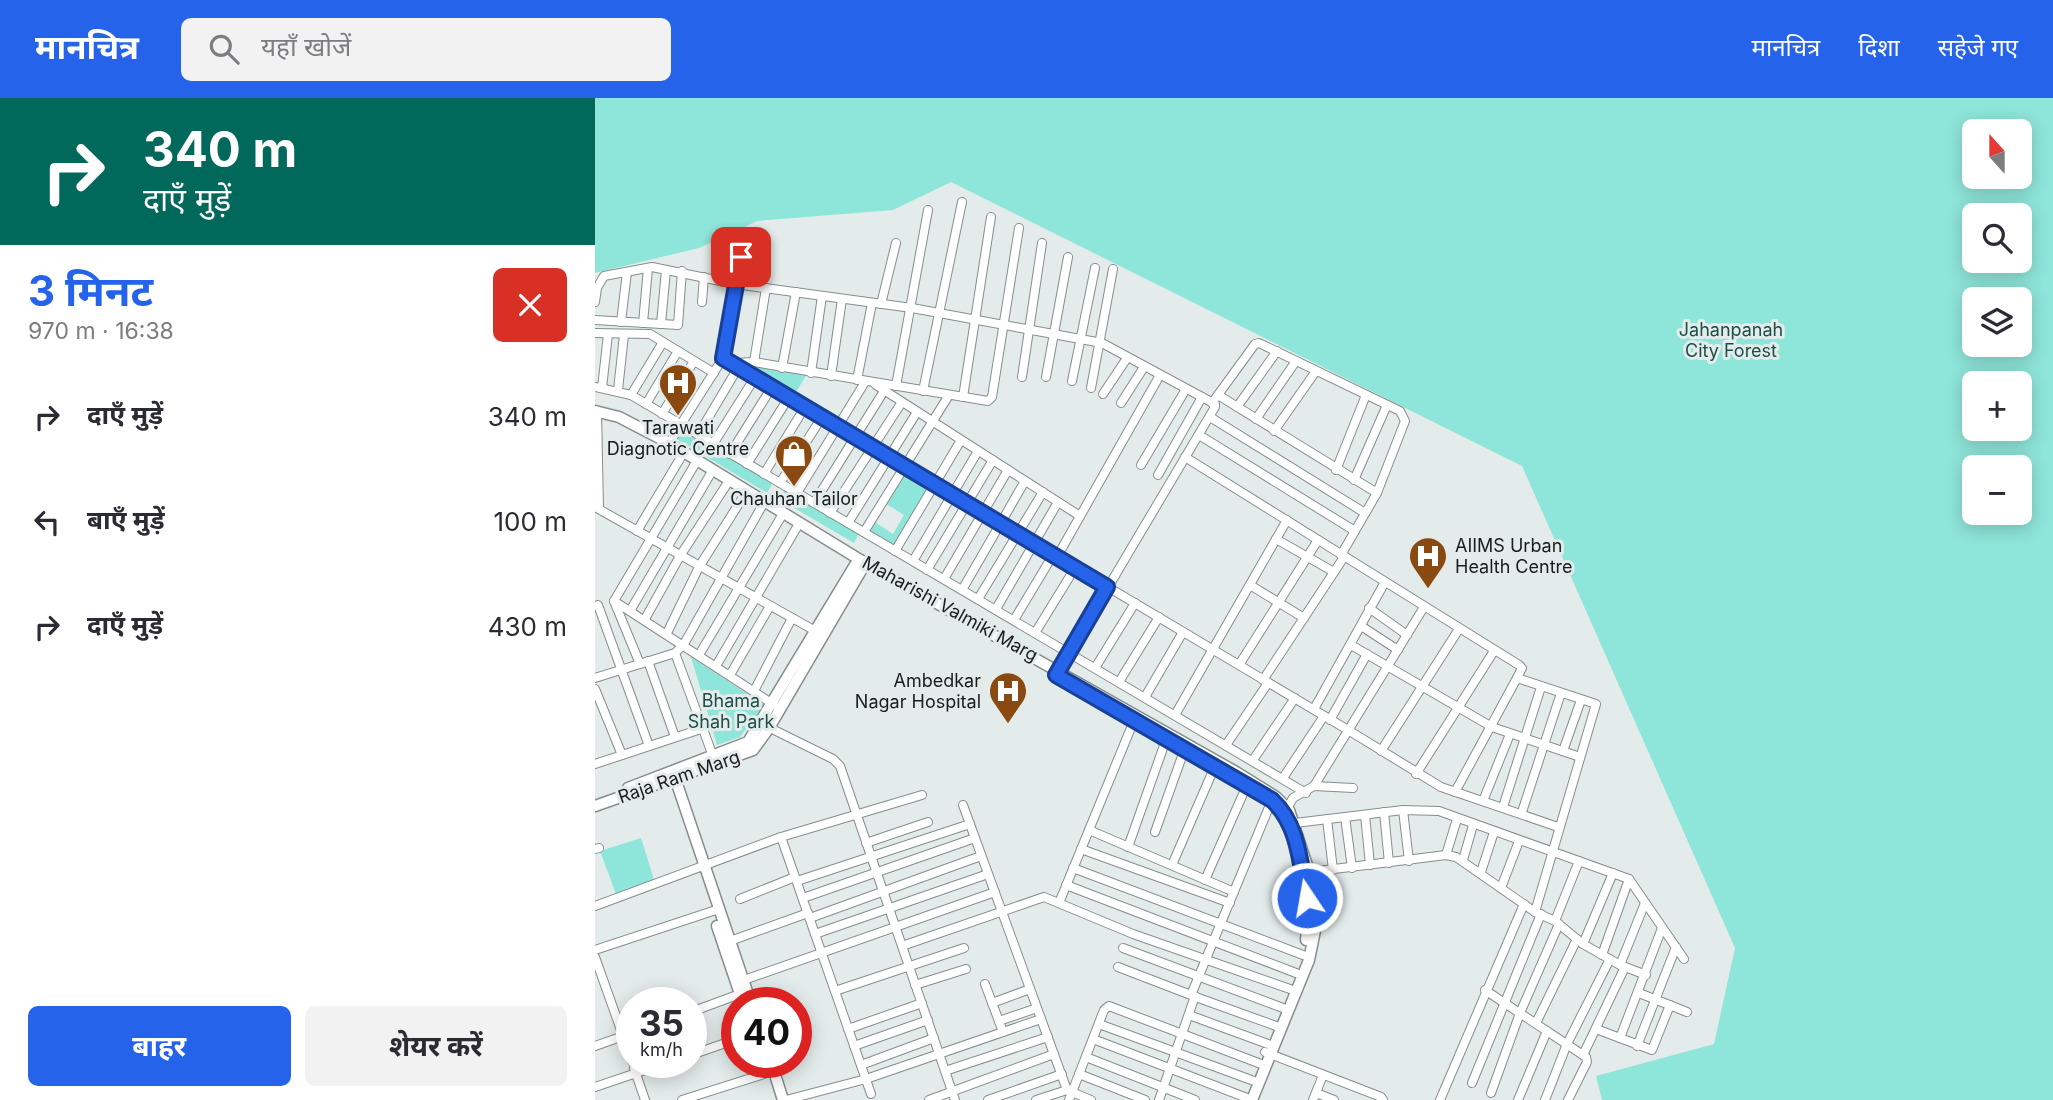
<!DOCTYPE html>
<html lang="hi">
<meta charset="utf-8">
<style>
body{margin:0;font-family:Inter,"Noto Sans Devanagari",sans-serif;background:#f2f2f3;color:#2b2b33;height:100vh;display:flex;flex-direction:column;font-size:26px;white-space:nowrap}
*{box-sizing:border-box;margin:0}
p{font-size:23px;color:#7c7c81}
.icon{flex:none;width:38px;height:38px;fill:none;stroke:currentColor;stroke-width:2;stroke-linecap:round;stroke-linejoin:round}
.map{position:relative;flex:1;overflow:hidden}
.details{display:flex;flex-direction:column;background:#fff;width:595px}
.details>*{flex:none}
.banner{background:#00695c;color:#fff;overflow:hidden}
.needle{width:46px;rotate:339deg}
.fabs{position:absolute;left:1367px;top:21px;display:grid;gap:14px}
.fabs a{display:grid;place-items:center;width:70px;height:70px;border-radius:10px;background:#fff;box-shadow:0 4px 18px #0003;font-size:35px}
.speed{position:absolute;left:21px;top:889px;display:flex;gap:14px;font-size:35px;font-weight:700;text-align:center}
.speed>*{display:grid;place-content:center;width:91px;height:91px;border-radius:50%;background:#fff;box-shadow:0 4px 18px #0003;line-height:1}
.speed small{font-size:18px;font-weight:400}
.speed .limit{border:10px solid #d22;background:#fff;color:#111}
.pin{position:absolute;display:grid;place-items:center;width:60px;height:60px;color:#fff;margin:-30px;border-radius:14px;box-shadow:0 4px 10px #0006}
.me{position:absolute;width:77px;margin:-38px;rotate:348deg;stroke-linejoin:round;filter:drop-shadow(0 0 5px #0008)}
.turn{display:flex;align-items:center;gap:24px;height:147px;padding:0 28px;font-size:32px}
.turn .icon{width:91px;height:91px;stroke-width:2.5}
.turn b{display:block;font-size:49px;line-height:60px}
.round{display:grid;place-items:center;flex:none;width:74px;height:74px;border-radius:10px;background:#f2f2f3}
.head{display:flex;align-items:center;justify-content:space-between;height:119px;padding:0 28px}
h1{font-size:42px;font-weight:700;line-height:52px;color:#2563eb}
.button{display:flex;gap:14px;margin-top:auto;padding:14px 28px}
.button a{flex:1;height:80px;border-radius:10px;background:#2563eb;color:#fff;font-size:28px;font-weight:700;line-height:80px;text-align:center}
.button a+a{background:#f2f2f3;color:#2b2b33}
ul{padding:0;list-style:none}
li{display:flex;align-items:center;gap:21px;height:105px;padding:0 28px}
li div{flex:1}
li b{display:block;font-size:26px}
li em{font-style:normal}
header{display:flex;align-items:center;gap:42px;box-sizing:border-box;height:98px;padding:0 35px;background:#2563eb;color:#fff}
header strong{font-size:33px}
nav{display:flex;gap:38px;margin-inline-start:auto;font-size:24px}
.search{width:490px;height:63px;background:#f2f2f3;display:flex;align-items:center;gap:18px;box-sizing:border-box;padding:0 24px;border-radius:10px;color:#7c7c81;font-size:26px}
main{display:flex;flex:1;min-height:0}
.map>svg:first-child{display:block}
.green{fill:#8ee5d9;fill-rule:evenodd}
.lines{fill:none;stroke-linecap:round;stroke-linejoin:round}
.street-casing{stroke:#868e8d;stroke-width:10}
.secondary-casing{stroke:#868e8d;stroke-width:13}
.street{stroke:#fff;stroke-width:8}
.secondary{stroke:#fff;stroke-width:10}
.route-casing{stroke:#184099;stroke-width:18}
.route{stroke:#2563eb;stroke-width:12}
.labels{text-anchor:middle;stroke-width:6;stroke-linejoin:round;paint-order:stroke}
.park-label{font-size:18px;fill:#1c4e48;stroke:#e3eceb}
.poi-label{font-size:18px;fill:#191d1c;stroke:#e3eceb}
.street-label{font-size:18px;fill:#191d1c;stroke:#e3eceb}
</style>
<header>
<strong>मानचित्र</strong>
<div class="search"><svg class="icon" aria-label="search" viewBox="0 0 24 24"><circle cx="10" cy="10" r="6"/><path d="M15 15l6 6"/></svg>यहाँ खोजें</div>
<nav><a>मानचित्र</a><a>दिशा</a><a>सहेजे गए</a></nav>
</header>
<main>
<section class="details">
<div class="banner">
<div class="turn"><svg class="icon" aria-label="right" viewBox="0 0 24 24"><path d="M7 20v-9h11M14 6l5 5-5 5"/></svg><div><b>340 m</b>दाएँ मुड़ें</div></div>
</div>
<div class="head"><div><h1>3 मिनट</h1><p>970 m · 16:38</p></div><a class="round" style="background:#d93025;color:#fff"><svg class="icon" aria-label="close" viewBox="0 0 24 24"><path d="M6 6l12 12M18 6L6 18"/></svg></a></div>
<ul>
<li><svg class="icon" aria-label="right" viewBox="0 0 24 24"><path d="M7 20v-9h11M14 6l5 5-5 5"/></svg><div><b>दाएँ मुड़ें</b></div><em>340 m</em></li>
<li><svg class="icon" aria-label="left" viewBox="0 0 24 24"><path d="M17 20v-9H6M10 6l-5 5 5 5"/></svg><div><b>बाएँ मुड़ें</b></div><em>100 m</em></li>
<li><svg class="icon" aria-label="right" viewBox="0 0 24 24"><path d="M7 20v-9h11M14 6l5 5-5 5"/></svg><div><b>दाएँ मुड़ें</b></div><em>430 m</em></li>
</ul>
<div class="button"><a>बाहर</a><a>शेयर करें</a></div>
</section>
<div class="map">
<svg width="1458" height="1002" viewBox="0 0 1458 1002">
<rect width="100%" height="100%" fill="#e3eceb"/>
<g class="green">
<path d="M0 0H1458V1002H1007L1001 978 1119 946 1140 850 927 368 356 84 298 112 162 123 104 150 0 175ZM1379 33H1424V79H1379ZM1379 117H1424V163H1379ZM1379 201H1424V247H1379ZM1379 285H1424V331H1379ZM1379 369H1424V415H1379Z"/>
<polygon points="144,266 149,266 212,276 198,299"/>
<polygon points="87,329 179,383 172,395 80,340"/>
<polygon points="308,370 338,387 300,451 271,434 278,423 298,436 309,417 288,404"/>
<polygon points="191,390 265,433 259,445 184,401"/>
<polygon points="96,559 169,607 145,639 122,647"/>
<polygon points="46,740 59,782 21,796 5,753"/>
</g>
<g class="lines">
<defs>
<g id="street">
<polyline points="126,136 132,157 146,161 142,186"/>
<polyline points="146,160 157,158"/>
<polyline points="0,204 2,190 9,178 57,169 140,186 317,210 507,245 620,306 620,309 461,577"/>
<polyline points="107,204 109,179"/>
<polyline points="286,206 301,145"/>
<polyline points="0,222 83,227 87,173"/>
<polyline points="26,224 32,174"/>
<polyline points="48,225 53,170"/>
<polyline points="66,226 71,172"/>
<polyline points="0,235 55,236 119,275"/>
<polyline points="128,260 753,632 846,689 963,729"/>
<polyline points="159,264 171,190"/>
<polyline points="139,265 159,264 393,303 397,299 424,130"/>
<polyline points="187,270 201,194"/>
<polyline points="216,275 227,198"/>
<polyline points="236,278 247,201"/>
<polyline points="427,279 447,145"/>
<polyline points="451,279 473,159"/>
<polyline points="262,282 277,205"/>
<polyline points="477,283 500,170"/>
<polyline points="281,287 485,418"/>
<polyline points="301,288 333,112"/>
<polyline points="0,289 36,297 711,695"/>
<polyline points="7,290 13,236"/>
<polyline points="496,290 518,171"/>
<polyline points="23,292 29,237"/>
<polyline points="328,293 367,104"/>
<polyline points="508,296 532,260"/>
<polyline points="36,297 68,244"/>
<polyline points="623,297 782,395 746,457"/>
<polyline points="368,299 396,119"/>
<polyline points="526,305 549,269"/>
<polyline points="617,305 660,246 664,245 805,313 810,323 782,395"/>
<polyline points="51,306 83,253"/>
<polyline points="642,309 682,253"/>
<polyline points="2,313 4,410"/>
<polyline points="67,316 99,263"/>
<polyline points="615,319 770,415"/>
<polyline points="661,321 701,263"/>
<polyline points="679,333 721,273"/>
<polyline points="103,337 144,268"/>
<polyline points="604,337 760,433"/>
<polyline points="118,346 161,278"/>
<polyline points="71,350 128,260 140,186"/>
<polyline points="135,356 177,289"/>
<polyline points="590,359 924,567 927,570 922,580 1001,606 940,814"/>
<polyline points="100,366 19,503 181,608"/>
<polyline points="152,366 194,299"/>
<polyline points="546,367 591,291"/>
<polyline points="741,372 771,297"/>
<polyline points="169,376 210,309"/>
<polyline points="563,377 607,299"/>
<polyline points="759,382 792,307"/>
<polyline points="185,385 227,319"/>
<polyline points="202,395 270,284"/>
<polyline points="219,405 289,293"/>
<polyline points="0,409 224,535"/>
<polyline points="235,415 307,304"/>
<polyline points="253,425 322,314"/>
<polyline points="42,433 89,354"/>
<polyline points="269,434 354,297"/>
<polyline points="681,441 739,474"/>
<polyline points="300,453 366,342"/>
<polyline points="462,459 565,277"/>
<polyline points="318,463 383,353"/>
<polyline points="332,472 398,362"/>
<polyline points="349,481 413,372"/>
<polyline points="655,487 709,520"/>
<polyline points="367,492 430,383"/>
<polyline points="383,501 448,394"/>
<polyline points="19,503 45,566"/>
<polyline points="3,507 54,648"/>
<polyline points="774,510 812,537"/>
<polyline points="401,511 463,404"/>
<polyline points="35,513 116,375"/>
<polyline points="50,521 85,458 132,386"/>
<polyline points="419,522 458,457"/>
<polyline points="766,528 803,552"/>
<polyline points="72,535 104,469 150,396"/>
<polyline points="440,535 480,470"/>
<polyline points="756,547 897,629 985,659"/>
<polyline points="80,555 119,661"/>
<polyline points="104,557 186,419"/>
<polyline points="53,563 80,639"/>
<polyline points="644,567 723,442"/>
<polyline points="121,568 202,429"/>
<polyline points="500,570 540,505"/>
<polyline points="135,577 175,508"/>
<polyline points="0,580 80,555 89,546 167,408"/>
<polyline points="668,582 749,459"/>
<polyline points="524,584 564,519"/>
<polyline points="0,591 27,657"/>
<polyline points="159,593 197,520"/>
<polyline points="550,599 588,534"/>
<polyline points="719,611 790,484"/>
<polyline points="580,617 692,422"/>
<polyline points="735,622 772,556"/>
<polyline points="171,628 238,661 245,668 360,1002"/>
<polyline points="631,647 673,585"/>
<polyline points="786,653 864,531"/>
<polyline points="968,653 986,602"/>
<polyline points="658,662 700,600"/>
<polyline points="0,666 109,630"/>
<polyline points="821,676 899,553"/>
<polyline points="688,680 729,618"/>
<polyline points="719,688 758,690"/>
<polyline points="860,694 922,580"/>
<polyline points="888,703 915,636"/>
<polyline points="368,707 472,992"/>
<polyline points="908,709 946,589"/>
<polyline points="808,712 814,763"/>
<polyline points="690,714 698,700 719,688 829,509"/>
<polyline points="789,714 794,765"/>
<polyline points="927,714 966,595"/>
<polyline points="770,717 775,767"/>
<polyline points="750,719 757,770"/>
<polyline points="732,721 738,772"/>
<polyline points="700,725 808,712 844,713 1034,781 1089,861"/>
<polyline points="494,732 639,794"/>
<polyline points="560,734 590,650"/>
<polyline points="186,739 276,996"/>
<polyline points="271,745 333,724"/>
<polyline points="533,749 572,639"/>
<polyline points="0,751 4,750"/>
<polyline points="486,751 635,805"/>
<polyline points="851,757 862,721"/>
<polyline points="868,762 878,727"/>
<polyline points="577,767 620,668"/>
<polyline points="478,770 708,857"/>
<polyline points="715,774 851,757 861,759 940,814 960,823 988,846 1025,867 1051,877"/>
<polyline points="886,774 899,734"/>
<polyline points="610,782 652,687"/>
<polyline points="202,783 375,726"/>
<polyline points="471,787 701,875"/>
<polyline points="906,790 924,743"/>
<polyline points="208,800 380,740"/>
<polyline points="145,801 200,779"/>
<polyline points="464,805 540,620"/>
<polyline points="0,808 186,739 327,697"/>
<polyline points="215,820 386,758"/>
<polyline points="960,823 984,763"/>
<polyline points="220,836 393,776"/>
<polyline points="135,843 213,815"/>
<polyline points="988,846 1018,775"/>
<polyline points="307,848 449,799 538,836 695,891"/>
<polyline points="528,850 688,910"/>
<polyline points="0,852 124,811"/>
<polyline points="1007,857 1034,781"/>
<polyline points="0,859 37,963"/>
<polyline points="1025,867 1050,805"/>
<polyline points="523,869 596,897 677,702"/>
<polyline points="149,882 400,794"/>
<polyline points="390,886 408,934"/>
<polyline points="320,887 371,871"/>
<polyline points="890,892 991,959 992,964 973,1002"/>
<polyline points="240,893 369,850"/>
<polyline points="1044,895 1092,914"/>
<polyline points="598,898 681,928"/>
<polyline points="397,905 435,891"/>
<polyline points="96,914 145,896"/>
<polyline points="594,917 673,946"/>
<polyline points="404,923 442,910"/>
<polyline points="941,925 982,841"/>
<polyline points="504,926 659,983"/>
<polyline points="253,931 327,905"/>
<polyline points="1001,931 1057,952 1075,907"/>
<polyline points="1025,940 1067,830"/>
<polyline points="498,941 652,1000"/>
<polyline points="0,948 37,935"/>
<polyline points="259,948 333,922"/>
<polyline points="1042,948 1081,849"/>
<polyline points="670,954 786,999 788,1002"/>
<polyline points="96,957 142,941"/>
<polyline points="988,957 1030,869"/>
<polyline points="491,959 600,1002"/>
<polyline points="266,967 339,940"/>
<polyline points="39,970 50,1002"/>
<polyline points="350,973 453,939"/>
<polyline points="484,976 550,1002"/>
<polyline points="877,985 946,816"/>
<polyline points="0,989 74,964"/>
<polyline points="721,995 739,1002"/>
<polyline points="896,995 925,915 964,826"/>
<polyline points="87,1002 172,975"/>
<polyline points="191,1002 271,981 446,921"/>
<polyline points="334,1002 459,956"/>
<polyline points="393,1002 467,976"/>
<polyline points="441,1002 472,992 496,1002"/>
<polyline points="474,1002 509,912 514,908 666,966"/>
<polyline points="564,1002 600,898"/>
<polyline points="718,1002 728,977"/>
<polyline points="845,1002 929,806"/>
<polyline points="923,1002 952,933"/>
<polyline points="950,1002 972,946 1015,861"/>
</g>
<g id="secondary">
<polyline points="0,313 24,319 74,345 267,463 641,674 681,699 694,712 722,798 723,818 714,862 657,1002"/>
<polyline points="79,677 156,905"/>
<polyline points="33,690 153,644 260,467 267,463"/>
<polyline points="0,708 158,652 174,630 267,471 267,463"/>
<polyline points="702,751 714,815 711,842"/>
<polyline points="122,828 148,905"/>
<polyline points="176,964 188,1002"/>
</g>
</defs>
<use href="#street" class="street-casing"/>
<use href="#secondary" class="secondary-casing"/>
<use href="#street" class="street"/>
<use href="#secondary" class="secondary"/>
</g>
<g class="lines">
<defs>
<path id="route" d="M146 159 128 260 512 489 461 577 677 702C704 727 705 765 712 800"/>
</defs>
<use href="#route" class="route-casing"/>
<use href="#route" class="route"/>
</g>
<defs>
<symbol id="hospital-pin" viewBox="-11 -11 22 30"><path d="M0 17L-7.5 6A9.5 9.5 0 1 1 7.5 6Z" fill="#894910" stroke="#e3eceb"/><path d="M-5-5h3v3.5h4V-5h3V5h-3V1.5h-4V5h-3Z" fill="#fff"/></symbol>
<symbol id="shop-pin" viewBox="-11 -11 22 30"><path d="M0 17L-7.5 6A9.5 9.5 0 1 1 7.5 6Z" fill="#894910" stroke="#e3eceb"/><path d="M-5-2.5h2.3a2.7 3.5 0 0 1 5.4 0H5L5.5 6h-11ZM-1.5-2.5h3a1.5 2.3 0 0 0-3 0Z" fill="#fff"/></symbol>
</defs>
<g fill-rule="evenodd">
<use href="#hospital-pin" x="61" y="263" width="44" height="60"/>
<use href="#shop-pin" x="177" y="334" width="44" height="60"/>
<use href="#hospital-pin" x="811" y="436" width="44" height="60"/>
<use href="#hospital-pin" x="391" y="571" width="44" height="60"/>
</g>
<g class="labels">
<g class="park-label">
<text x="1136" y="238">Jahanpanah<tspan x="1136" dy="21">City Forest</tspan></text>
<text x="136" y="609">Bhama<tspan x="136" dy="21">Shah Park</tspan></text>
</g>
<g class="poi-label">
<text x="83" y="336">Tarawati<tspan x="83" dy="21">Diagnotic Centre</tspan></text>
<text x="199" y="407">Chauhan Tailor</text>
<text x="860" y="454" text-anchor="start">AIIMS Urban<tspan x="860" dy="21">Health Centre</tspan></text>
<text x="386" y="589" text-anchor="end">Ambedkar<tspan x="386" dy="21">Nagar Hospital</tspan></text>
</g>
<g class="street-label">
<text transform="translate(355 511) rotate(29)" y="6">Maharishi Valmiki Marg</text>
<text transform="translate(84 679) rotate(-19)" y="6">Raja Ram Marg</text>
</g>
</g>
</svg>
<div class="fabs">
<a><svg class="needle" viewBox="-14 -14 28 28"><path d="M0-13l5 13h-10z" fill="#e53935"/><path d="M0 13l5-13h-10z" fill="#7c7c81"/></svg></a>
<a><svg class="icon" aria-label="search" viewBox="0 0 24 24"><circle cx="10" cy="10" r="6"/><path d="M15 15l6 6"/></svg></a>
<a><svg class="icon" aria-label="layers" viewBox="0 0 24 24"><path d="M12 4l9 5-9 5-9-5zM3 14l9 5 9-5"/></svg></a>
<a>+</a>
<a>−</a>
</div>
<div class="speed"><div>35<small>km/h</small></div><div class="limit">40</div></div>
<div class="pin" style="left:146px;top:159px;background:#d93025"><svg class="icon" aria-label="arrive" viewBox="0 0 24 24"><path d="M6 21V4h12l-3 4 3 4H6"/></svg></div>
<svg class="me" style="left:712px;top:800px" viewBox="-20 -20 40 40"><circle r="17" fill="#2563eb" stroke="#fff" stroke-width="3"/><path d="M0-11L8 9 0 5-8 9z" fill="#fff"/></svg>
</div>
</main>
